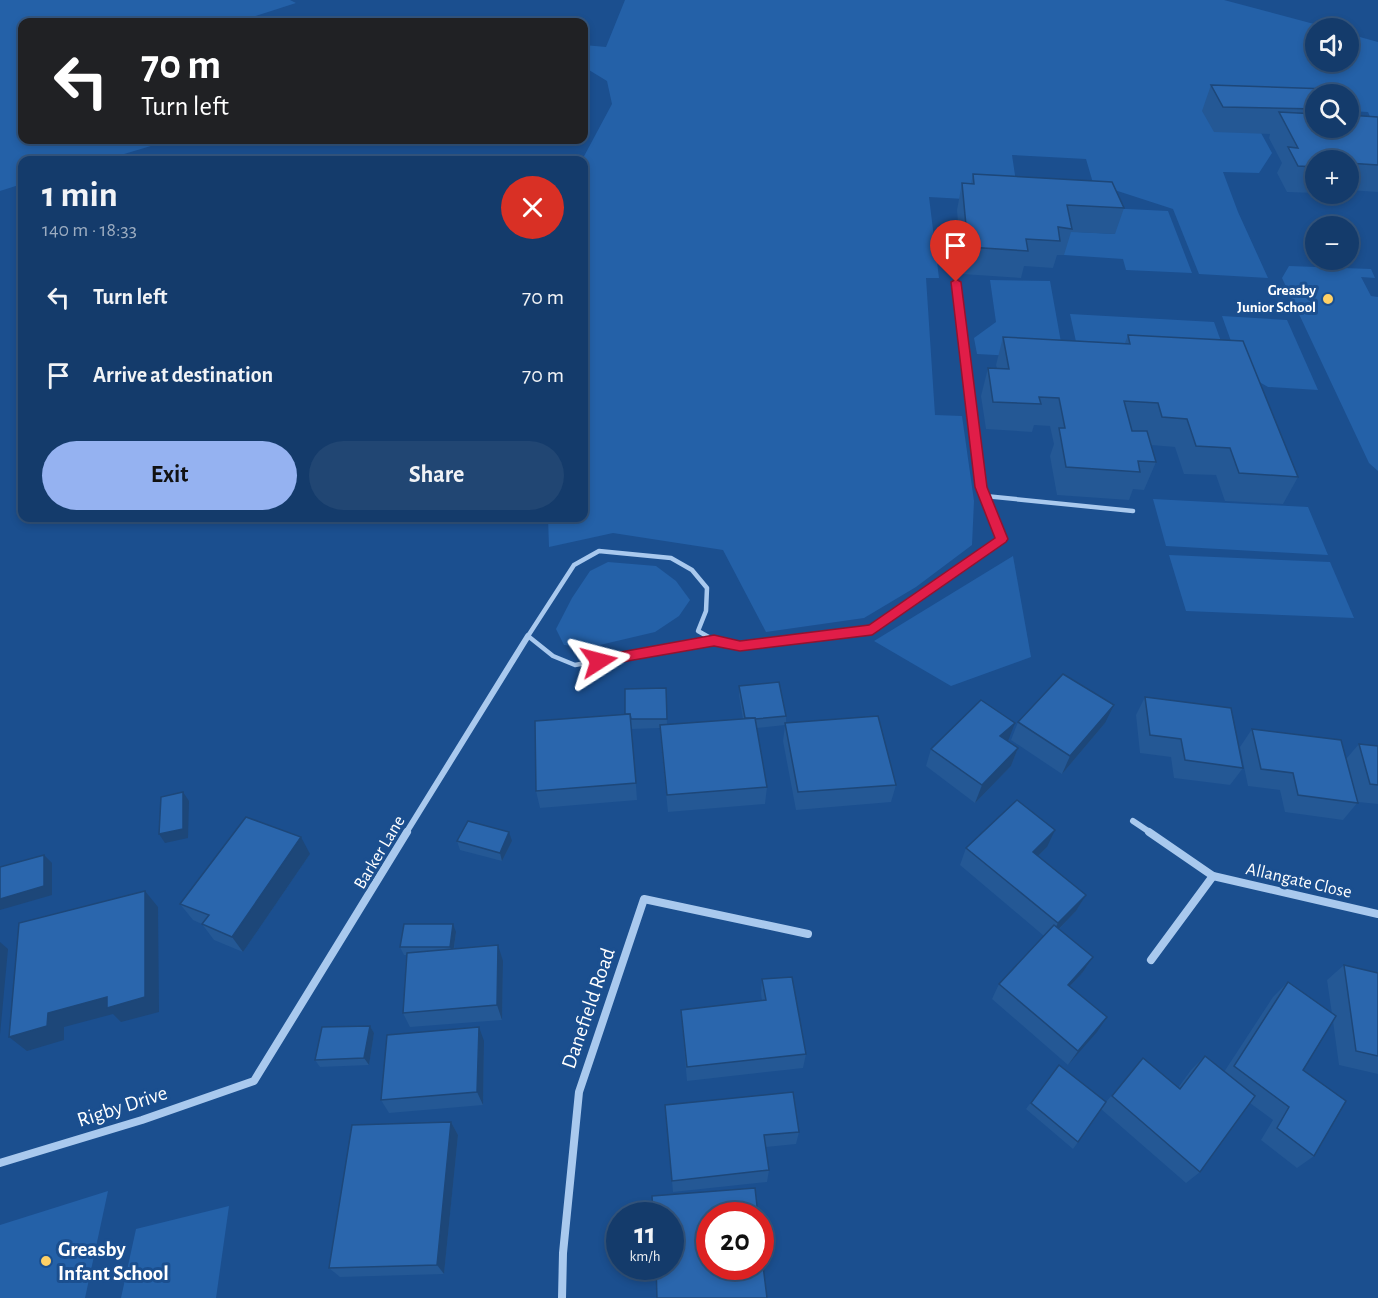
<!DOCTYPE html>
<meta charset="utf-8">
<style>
body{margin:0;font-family:"Alegreya Sans",sans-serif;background:#214673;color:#f1f3f6;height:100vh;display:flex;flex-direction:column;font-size:22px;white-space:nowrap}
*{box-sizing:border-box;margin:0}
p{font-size:20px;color:#9dadc1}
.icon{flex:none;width:33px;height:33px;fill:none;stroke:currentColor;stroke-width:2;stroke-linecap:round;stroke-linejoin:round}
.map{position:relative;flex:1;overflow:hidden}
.panel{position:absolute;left:18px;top:156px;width:570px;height:366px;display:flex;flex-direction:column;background:#143b6b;border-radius:12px;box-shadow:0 3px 9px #0003,0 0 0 2px #33557e}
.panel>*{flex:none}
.guide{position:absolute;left:18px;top:18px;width:570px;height:126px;border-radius:12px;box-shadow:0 3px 9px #0003,0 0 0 2px #33557e;background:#202124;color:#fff;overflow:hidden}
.controls{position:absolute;left:1305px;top:18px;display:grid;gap:12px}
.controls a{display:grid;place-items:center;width:54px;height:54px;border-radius:50%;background:#143b6b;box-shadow:0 3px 9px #0003,0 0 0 2px #33557e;font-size:30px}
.speed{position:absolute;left:606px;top:1202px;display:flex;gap:12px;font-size:30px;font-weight:700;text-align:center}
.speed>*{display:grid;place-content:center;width:78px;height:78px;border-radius:50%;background:#143b6b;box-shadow:0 3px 9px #0003,0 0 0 2px #33557e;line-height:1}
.speed small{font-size:15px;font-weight:400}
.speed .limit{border:9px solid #d22;background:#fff;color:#111}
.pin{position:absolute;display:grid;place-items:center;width:51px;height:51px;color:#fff;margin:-62px -26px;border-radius:50% 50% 50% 0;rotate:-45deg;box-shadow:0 0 6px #0007}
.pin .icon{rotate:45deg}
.me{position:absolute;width:66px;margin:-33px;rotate:81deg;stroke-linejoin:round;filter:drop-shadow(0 0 4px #0008)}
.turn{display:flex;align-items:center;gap:21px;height:126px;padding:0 24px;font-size:27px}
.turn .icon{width:78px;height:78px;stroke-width:2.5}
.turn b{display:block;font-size:42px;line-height:51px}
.round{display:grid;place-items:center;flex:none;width:63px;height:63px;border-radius:32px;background:#214673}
.head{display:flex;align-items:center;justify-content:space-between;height:102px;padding:0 24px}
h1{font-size:36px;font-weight:600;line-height:45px}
.button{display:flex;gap:12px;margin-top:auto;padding:12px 24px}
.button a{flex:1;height:69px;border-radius:36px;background:#95b2f1;color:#111;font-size:24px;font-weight:600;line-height:69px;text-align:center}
.button a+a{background:#214673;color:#f1f3f6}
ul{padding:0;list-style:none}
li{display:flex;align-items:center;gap:18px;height:78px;padding:0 24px}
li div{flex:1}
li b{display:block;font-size:22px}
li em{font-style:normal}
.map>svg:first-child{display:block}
.green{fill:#2461a8}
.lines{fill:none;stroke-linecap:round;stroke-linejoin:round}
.service-far1{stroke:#a9c9ee;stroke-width:4}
.service{stroke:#a9c9ee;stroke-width:4.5}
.minor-far1{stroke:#a9c9ee;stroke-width:6}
.minor{stroke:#a9c9ee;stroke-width:8}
.wall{fill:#245895}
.shaded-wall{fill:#1d4779}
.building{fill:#2a66ad;stroke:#1d4779;stroke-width:1.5}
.route{fill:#e11d48;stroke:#92132f;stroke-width:1.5}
.poi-dot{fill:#ffd166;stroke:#1b4f8f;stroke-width:2}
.labels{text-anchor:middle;stroke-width:6;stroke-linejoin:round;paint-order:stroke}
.far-poi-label{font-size:15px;font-weight:bold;fill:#fff;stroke:#1b4f8f;text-anchor:end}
.street-label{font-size:18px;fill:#fff;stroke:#1b4f8f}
.near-street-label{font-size:21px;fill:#fff;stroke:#1b4f8f}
.near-poi-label{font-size:21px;font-weight:bold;fill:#fff;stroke:#1b4f8f;text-anchor:start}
</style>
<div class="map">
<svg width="1378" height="1298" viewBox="0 0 1378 1298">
<rect width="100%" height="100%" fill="#1b4f8f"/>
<g class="green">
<polygon points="0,0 290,0 296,3 237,22 22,22 22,140 171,140 104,160 22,160 22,184 0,191"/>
<polygon points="625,0 1224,0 1329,28 1316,28 1316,62 1348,62 1349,34 1378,42 1378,119 1371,119 1368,112 1349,111 1348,94 1316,94 1261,133 1272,153 1259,173 1223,172 1238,212 1268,278 1199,274 1173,209 1093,183 1086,159 1012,155 1019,202 929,197 939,278 926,278 935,415 962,416 974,501 972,545 916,587 864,618 766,632 723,550 613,533 549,547 548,518 584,518 582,160 612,104 607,81 584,67 584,45 606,47"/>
<polygon points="1107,208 1168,211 1192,273 1126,270 1123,259 1064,255 1059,231 1115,234"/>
<polygon points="1289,266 1371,269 1375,278 1361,277 1371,296 1378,297 1378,471 1369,463 1282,278"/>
<polygon points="990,280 1050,281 1064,359 977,354 974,338 996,322"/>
<polygon points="1070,314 1214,322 1231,369 1080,360"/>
<polygon points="1222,316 1287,320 1318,390 1268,387 1242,372"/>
<polygon points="1153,499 1308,507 1328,555 1166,546"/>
<polygon points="1169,555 1330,562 1354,618 1186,611"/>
<polygon points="1013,556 1031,657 951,686 874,641"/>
<polygon points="608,562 656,566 676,581 690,600 679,616 655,632 587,648 564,645 556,629 572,598 590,571"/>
<polygon points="108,1191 85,1298 0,1298 0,1225"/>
<polygon points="229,1206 216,1298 121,1298 136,1229"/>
</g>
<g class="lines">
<polyline class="service-far1" points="956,282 980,478"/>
<g class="service">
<polyline points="985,496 1133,511"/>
<polygon points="599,551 671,558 692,570 707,588 706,611 698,631 714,640 575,665 553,656 528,636 574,565"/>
<polyline points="714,640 740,646 872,630 1002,539 981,487 980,477"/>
</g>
<g class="minor-far1">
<polyline points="1133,821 1151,833"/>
<polyline points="406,833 528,636"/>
</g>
<g class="minor">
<polyline points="1149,832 1213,876 1378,914"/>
<polyline points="1151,960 1213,876"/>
<polyline points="0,1163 142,1120 254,1081 407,832"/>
<polyline points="562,1298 563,1253 579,1092 644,899 808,934"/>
</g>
</g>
<g class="wall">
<polygon points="1211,85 1316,94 1316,128 1378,117 1378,192 1348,190 1348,160 1316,160 1316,193 1287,192 1277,173 1282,163 1269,138 1270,134 1214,132 1202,111"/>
<polygon points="973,174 1124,208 1115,234 1071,232 1064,255 1057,255 1053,268 1024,266 1021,278 962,274 957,210 962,183 971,184"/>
<polygon points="1128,335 1298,477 1283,504 1225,501 1216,475 1184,474 1175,447 1151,445 1156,462 1144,490 1133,489 1129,500 1057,495 1050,456 1054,444 1050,426 1034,425 1032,432 986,429 981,396 988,368 997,368 996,365 1003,337 1125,343"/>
<polygon points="739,686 786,716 786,723 896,785 891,802 796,810 783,741 785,725 757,728 767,787 765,804 668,812 661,743 660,728 632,729 637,800 540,808 536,791 625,714 666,688 667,725 743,719 739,695"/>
<polygon points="1145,697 1243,768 1230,785 1174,778 1171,757 1140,753 1136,715"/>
<polygon points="1018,722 1105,723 1062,774 1011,740"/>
<polygon points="1252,729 1346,759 1359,744 1378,746 1378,804 1358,802 1343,820 1285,812 1280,790 1248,786 1240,747"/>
<polygon points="1008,741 1018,748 1011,766 975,803 926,766 931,749"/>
<polygon points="457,841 512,841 502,861 460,850"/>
<polygon points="1047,847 1038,856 1086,895 1076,911 1059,929 1093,957 1083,972 1070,986 1107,1017 1068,1065 992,999 999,984 1044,936 960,865 966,848"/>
<polygon points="310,854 243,952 214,940 202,924 193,920 180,904"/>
<polygon points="456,932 454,949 503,961 502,1020 410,1027 403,1013 406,955 404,955 400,947"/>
<polygon points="1344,965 1378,973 1378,1074 1339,1065 1333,1021 1303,1070 1314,1156 1297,1168 1261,1140 1273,1120 1250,1103 1200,1172 1186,1183 1101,1109 1078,1142 1073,1149 1026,1109 1059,1065 1106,1102 1143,1058 1178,1088 1191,1070 1205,1056 1224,1072 1273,997 1288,982 1332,1014 1327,980"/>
<polygon points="762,979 806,1054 803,1068 687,1081 682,1024 681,1010 762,1001 761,994"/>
<polygon points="370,1026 374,1033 369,1065 320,1067 315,1060"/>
<polygon points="484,1041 483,1105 389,1113 381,1100"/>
<polygon points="665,1105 799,1132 796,1144 766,1147 769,1170 767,1182 673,1192"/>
<polygon points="451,1122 458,1135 444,1274 340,1277 329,1268"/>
</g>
<g class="shaded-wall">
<polygon points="1114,705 1105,723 1062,774 1070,756"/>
<polygon points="1015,723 1008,741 994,754 1000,736"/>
<polygon points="1018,748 1011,766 975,803 982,785"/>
<polygon points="183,792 189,801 188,838 165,843 159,834"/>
<polygon points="1055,830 1047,847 1025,869 1033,852"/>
<polygon points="509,832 512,841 502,861 500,853"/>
<polygon points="301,837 310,854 243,952 232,937"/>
<polygon points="44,855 52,863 52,895 0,910 0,899"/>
<polygon points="145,891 158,907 159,1012 121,1022 113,1014 64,1027 64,1040 27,1051 9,1037 48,1013 107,997"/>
<polygon points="1086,895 1076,911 1049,939 1058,923"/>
<polygon points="453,924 456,932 453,954 450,947"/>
<polygon points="0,942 8,949 0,1035"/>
<polygon points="498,945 503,961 502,1020 497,1005"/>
<polygon points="1093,957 1083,972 1058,999 1068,985"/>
<polygon points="1107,1017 1097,1032 1068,1065 1078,1051"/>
<polygon points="370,1026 374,1033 369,1065 364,1058"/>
<polygon points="479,1027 484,1041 483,1105 477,1092"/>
<polygon points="451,1122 458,1135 444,1274 437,1265"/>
</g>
<g class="building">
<polygon points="1211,85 1328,89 1332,94 1316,94 1316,109 1223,107"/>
<polygon points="1279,112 1316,114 1316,128 1348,128 1348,115 1378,117 1378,165 1348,163 1348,160 1316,160 1316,167 1298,166 1288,147 1298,148"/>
<polygon points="973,174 1112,182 1124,208 1067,205 1072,229 1058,227 1060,241 1026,239 1028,251 968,247 962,183 974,184"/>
<polygon points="1128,335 1243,341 1298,477 1239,473 1230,448 1196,446 1187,419 1162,417 1158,403 1124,401 1132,431 1147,431 1156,462 1138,461 1140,472 1066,467 1059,428 1065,428 1059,398 1039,397 1041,404 993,402 988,368 1009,369 1003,337 1130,344"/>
<polygon points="1063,674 1114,705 1070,756 1018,722"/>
<polygon points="779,682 786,716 755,719 755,718 745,718 739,686"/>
<polygon points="666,688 667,719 631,719 630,714 625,714 625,689"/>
<polygon points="1145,697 1231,708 1243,768 1185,760 1181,739 1150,735"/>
<polygon points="981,700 1015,723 1000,736 1018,748 982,785 931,749"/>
<polygon points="630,714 636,783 536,791 535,721"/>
<polygon points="878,716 896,785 798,792 785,723"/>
<polygon points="755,718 767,787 667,795 660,725"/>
<polygon points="1252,729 1341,740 1358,803 1298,795 1293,773 1261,769"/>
<polygon points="1359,744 1378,746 1378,785 1370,784"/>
<polygon points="183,792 183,829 159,834 161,797"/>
<polygon points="1017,800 1055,830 1033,852 1086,895 1058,923 966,848"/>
<polygon points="246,817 301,837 232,937 202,924 209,915 180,904"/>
<polygon points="468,821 509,832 500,853 457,841"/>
<polygon points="44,855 44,886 0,899 0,867"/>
<polygon points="145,891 145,997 107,1008 107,997 48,1013 47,1026 9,1037 19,923"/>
<polygon points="404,924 453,924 450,947 400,947"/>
<polygon points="1054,925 1093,957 1068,985 1107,1017 1078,1051 999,984"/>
<polygon points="498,945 497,1005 403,1013 407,953"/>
<polygon points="1344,965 1378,973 1378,1056 1356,1051"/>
<polygon points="792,977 806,1054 687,1067 681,1010 766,1000 762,979"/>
<polygon points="1288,982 1336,1016 1303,1070 1346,1101 1314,1156 1277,1128 1289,1107 1234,1066"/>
<polygon points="370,1026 364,1058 315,1060 322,1027"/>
<polygon points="479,1027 477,1092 381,1100 387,1035"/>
<polygon points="1205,1056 1255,1096 1200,1172 1112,1096 1143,1058 1180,1089"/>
<polygon points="1059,1065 1106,1102 1078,1142 1031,1103"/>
<polygon points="793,1092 799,1132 764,1135 769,1170 672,1181 665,1105"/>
<polygon points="451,1122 437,1265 329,1268 352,1125"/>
<polygon points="755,1188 758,1215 710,1215 710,1266 760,1266 760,1241 767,1298 657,1298 656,1266 670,1266 670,1215 653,1215 652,1196"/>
</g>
<polygon class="route" points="956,279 961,282 987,487 1008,539 1006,542 872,635 740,651 714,646 599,666 594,665 592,661 599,656 714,635 740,641 869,625 995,538 975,487 951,282"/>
<g class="poi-dot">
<circle cx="1328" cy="299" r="6"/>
<circle cx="46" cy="1261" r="6"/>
</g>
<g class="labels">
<g class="far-poi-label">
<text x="1316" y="295">Greasby<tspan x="1316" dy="17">Junior School</tspan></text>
</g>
<g class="street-label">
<text transform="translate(379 852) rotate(-59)" y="6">Barker Lane</text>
<text transform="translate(1299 880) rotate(13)" y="6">Allangate Close</text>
</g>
<g class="near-street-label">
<text transform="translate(588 1008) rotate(-71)" y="7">Danefield Road</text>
<text transform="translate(122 1106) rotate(-18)" y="7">Rigby Drive</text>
</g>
<g class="near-poi-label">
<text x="58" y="1256">Greasby<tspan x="58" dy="24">Infant School</tspan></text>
</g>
</g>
</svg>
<div class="controls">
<a><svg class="icon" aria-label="sound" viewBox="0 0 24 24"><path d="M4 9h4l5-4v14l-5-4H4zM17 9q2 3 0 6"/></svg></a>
<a><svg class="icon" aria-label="search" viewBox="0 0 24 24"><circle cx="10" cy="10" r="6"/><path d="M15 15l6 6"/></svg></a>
<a>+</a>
<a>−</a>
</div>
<div class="speed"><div>11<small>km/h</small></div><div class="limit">20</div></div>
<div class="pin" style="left:956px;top:282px;background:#d93025"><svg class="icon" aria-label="arrive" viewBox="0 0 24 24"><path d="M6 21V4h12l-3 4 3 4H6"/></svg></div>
<svg class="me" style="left:599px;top:661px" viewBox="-20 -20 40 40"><path d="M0-17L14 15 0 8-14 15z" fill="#e11d48" stroke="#fff" stroke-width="4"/></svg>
<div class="guide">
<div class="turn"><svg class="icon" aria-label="left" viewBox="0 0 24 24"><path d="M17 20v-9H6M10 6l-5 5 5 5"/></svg><div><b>70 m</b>Turn left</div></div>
</div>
<section class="panel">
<div class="head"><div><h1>1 min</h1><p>140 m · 18:33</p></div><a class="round" style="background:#d93025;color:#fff"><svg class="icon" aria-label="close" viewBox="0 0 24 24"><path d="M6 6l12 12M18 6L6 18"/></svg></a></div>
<ul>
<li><svg class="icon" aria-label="left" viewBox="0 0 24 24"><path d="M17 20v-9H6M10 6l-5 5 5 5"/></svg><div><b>Turn left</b></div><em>70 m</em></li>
<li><svg class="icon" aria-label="arrive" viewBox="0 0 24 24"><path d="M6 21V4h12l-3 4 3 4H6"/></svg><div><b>Arrive at destination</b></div><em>70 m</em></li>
</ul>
<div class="button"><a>Exit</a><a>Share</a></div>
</section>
</div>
